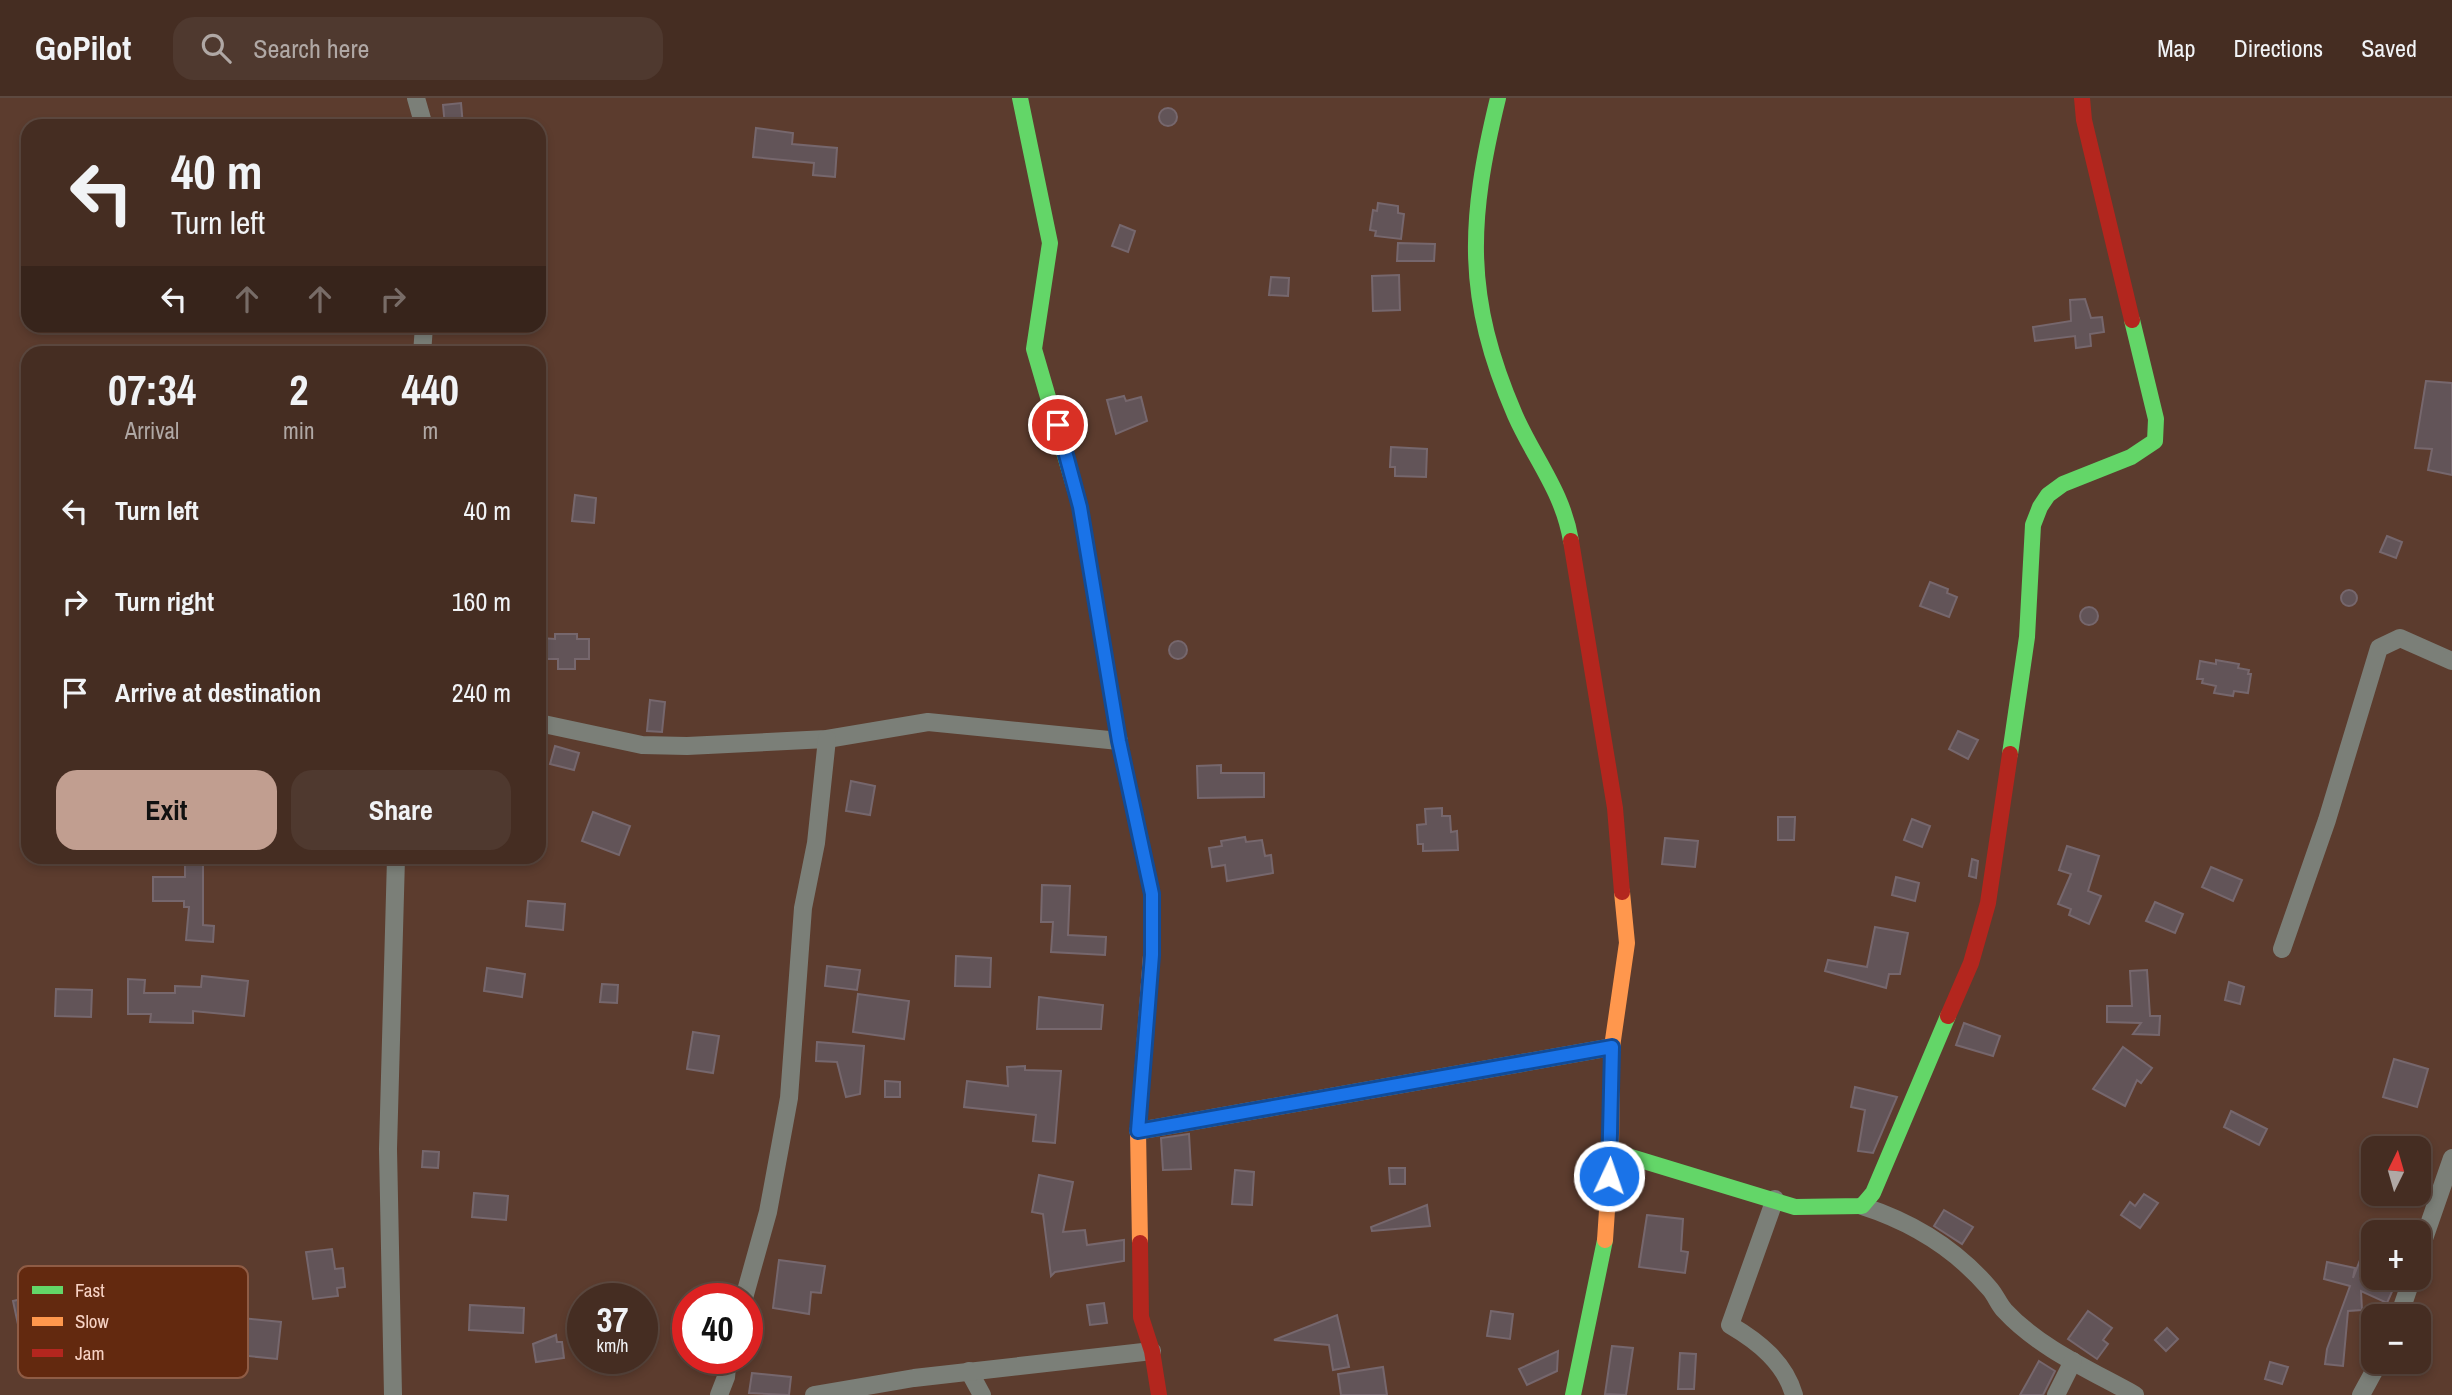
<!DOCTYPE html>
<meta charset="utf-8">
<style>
body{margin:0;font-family:"Archivo Narrow",sans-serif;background:#4f392f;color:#f1f3f6;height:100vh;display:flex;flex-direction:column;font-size:26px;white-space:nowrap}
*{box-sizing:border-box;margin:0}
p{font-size:23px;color:#b0a8a5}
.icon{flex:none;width:38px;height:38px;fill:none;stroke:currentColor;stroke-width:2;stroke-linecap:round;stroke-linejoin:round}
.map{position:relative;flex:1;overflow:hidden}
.side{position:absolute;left:21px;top:248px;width:525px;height:518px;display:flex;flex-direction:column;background:#452d22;border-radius:21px;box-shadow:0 4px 10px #0003,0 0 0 2px #5d4940}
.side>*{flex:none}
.top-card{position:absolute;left:21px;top:21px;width:525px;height:214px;border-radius:21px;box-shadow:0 4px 10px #0003,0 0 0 2px #5d4940;background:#452d22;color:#f1f3f6;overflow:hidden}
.needle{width:46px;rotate:5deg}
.fabs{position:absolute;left:2361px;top:1038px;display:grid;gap:14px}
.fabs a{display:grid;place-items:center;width:70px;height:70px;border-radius:14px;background:#452d22;box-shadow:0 4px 10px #0003,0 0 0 2px #5d4940;font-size:35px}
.speed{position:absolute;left:567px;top:1185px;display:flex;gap:14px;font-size:35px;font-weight:700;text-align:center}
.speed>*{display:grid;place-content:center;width:91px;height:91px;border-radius:50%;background:#452d22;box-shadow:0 4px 10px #0003,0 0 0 2px #5d4940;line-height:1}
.speed small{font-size:18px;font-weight:400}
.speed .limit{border:10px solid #d22;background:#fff;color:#111}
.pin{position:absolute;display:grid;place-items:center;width:60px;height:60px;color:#fff;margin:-30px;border:4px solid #fff;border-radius:50%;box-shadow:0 2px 7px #0007}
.me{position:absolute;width:77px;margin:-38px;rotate:3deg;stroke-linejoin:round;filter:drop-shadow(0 0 5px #0008)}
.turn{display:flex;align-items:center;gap:24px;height:147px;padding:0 35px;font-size:32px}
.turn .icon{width:91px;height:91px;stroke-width:2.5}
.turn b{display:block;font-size:49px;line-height:60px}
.lanes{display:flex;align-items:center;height:66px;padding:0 35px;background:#0003;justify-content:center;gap:35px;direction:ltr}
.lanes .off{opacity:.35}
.eta{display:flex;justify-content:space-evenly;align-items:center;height:119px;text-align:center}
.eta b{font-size:42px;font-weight:800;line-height:49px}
.cta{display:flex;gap:14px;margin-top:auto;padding:14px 35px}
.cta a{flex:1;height:80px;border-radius:21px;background:#c19e90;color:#111;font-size:28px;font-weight:800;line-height:80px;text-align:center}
.cta a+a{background:#4f392f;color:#f1f3f6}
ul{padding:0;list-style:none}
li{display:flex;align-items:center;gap:21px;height:91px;padding:0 35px}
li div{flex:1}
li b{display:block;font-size:26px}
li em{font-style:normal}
header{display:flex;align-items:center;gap:42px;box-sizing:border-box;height:98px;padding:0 35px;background:#452d22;border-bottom:2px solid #5d4940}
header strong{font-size:33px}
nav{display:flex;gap:38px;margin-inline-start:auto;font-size:24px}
.search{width:490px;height:63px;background:#4f392f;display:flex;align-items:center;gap:18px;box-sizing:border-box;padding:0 24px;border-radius:21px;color:#b0a8a5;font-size:26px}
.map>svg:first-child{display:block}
.building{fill:#625458;stroke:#76676d;stroke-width:2}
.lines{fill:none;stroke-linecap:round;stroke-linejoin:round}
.street{stroke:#7b7f78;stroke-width:18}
.fast{stroke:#63d668;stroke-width:16}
.slow{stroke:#ff974d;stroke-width:16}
.jam{stroke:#b3261e;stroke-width:16}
.route-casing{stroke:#114b97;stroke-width:18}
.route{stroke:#1a73e8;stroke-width:12}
.key{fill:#63290f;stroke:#8f5c45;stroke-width:2}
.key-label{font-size:19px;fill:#f7d2c4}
</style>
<header>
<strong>GoPilot</strong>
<div class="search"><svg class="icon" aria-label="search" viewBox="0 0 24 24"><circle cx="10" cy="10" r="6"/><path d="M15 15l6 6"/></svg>Search here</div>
<nav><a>Map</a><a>Directions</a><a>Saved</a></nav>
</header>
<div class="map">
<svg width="2452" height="1297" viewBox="0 0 2452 1297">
<rect width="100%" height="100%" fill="#5c3c2e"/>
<g class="building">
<polygon points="461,5 463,28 445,28 443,7"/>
<circle cx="1168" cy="19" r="9"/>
<polygon points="756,30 793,35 792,46 837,50 835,79 813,77 814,65 753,59"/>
<polygon points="1378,105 1398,108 1398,115 1404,116 1401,141 1375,138 1376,133 1370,132 1373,112 1377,113"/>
<polygon points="1120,127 1135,133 1128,154 1112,148"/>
<polygon points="1398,145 1435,146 1434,163 1397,163"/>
<polygon points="1399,177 1400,212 1373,213 1372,178"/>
<polygon points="1271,179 1289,180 1288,198 1269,197"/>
<polygon points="2085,201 2091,220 2102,219 2104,234 2090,236 2091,248 2076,250 2075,238 2035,243 2033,229 2071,223 2070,202"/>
<polygon points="2426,283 2452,285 2452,377 2428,372 2432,351 2415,350"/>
<polygon points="1124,298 1126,303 1141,299 1147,323 1116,336 1107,302"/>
<polygon points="1391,349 1427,351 1426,379 1395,378 1395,369 1390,369"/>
<polygon points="575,397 596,400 594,425 572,423"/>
<polygon points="2387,438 2402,444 2396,460 2380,454"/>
<polygon points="1930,484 1948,491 1947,495 1957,499 1949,519 1920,508"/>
<circle cx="2349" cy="500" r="8"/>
<circle cx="2089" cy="518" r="9"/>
<polygon points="555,536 577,536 577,541 589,541 589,561 575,561 575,571 558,571 558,561 541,561 541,540 555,541"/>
<circle cx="1178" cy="552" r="9"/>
<polygon points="2216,562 2239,566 2238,570 2249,572 2248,576 2251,576 2248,595 2234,593 2233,598 2214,595 2216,588 2202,585 2203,581 2197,581 2200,563 2216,566"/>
<polygon points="650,602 665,604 662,634 647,633"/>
<polygon points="1958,633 1978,642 1968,661 1949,651"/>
<polygon points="555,648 579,655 574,672 550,666"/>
<polygon points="1221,667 1221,675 1264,675 1264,699 1198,700 1197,668"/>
<polygon points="851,683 875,688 870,717 846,713"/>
<polygon points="1442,710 1442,718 1450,718 1451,734 1457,733 1458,752 1423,753 1423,746 1418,746 1417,727 1426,726 1425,711"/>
<polygon points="593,714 630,728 619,757 582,743"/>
<polygon points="1778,719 1795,719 1794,742 1778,742"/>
<polygon points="1912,721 1930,728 1922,749 1904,742"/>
<polygon points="1245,739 1246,744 1262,742 1265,758 1271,757 1273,775 1227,783 1225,767 1212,769 1209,750 1222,748 1221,743"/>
<polygon points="1665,740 1698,743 1695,769 1662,766"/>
<polygon points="2067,748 2099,758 2088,793 2101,798 2089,826 2069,817 2071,811 2058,806 2071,776 2059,772"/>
<polygon points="1972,761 1978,763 1976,780 1969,778"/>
<polygon points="185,766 203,766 203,827 214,828 213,844 186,842 189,809 184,809 184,803 153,803 153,779 185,779"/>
<polygon points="2211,769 2242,782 2233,803 2202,789"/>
<polygon points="1896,779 1919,785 1915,803 1892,797"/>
<polygon points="1042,787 1070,788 1068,837 1106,839 1105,857 1051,854 1053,824 1041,824"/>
<polygon points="528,803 565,806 563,832 526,828"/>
<polygon points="2155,804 2183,816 2175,835 2146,823"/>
<polygon points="1875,829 1908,835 1900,876 1889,876 1886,890 1825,873 1828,862 1867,869"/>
<polygon points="956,858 991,860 990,889 955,888"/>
<polygon points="827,868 860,872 857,892 825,888"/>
<polygon points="487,870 525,876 522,899 484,893"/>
<polygon points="2147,872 2150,918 2160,918 2159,937 2133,936 2141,925 2107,924 2107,908 2132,908 2130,873"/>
<polygon points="202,878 248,883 244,918 193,913 193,925 150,924 151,916 128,916 128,881 145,882 144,895 175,895 175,888 201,889"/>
<polygon points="2229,884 2244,889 2240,906 2225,902"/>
<polygon points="602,886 618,887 617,905 600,904"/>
<polygon points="56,891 92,892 91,919 55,918"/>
<polygon points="858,896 909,903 904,941 853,934"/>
<polygon points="1039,899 1103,907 1101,931 1037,931"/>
<polygon points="1964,925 2000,938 1993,958 1956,947"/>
<polygon points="693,934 719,938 713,975 687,971"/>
<polygon points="817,944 864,948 860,996 846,999 837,964 816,963"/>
<polygon points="2123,949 2152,970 2141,985 2137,982 2125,1008 2093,991"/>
<polygon points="2394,961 2428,971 2417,1009 2383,999"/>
<polygon points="1025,968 1025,972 1061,973 1055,1045 1033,1043 1036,1017 964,1009 967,983 1008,988 1007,969"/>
<polygon points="885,983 900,984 900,999 885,999"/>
<polygon points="1855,989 1897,999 1873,1055 1858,1053 1865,1012 1851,1009"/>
<polygon points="2231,1013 2267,1031 2259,1047 2224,1029"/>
<polygon points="1189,1036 1191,1071 1163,1072 1161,1040"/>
<polygon points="423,1053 439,1054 438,1070 422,1069"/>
<polygon points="1389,1070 1405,1070 1405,1086 1390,1086"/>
<polygon points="1235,1072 1254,1074 1252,1107 1232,1106"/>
<polygon points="1039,1077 1073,1084 1063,1134 1085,1132 1087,1147 1124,1142 1124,1163 1055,1174 1051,1178 1043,1116 1032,1114"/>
<polygon points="474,1095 508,1098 506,1122 472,1119"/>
<polygon points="2144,1096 2158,1105 2140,1130 2121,1117 2130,1104 2135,1108"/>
<polygon points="1427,1107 1430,1128 1372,1133 1371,1129"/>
<polygon points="1944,1112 1973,1129 1962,1146 1934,1128"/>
<polygon points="1647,1117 1683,1121 1681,1153 1688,1154 1685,1175 1639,1169"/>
<polygon points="332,1151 335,1171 343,1170 345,1189 337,1190 338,1198 313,1201 306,1154"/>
<polygon points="779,1162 825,1168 821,1195 811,1194 809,1216 773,1210"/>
<polygon points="2360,1162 2360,1180 2398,1180 2387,1205 2361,1193 2362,1212 2348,1213 2343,1268 2325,1266 2327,1251 2350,1188 2324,1181 2327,1164 2355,1170 2353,1180"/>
<polygon points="30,1199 37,1227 19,1231 13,1203"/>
<polygon points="1104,1205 1107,1225 1090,1227 1087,1207"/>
<polygon points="470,1207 524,1210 523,1235 469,1232"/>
<polygon points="1491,1213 1513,1216 1510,1241 1487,1238"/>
<polygon points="2088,1213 2112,1230 2103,1242 2108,1246 2097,1261 2068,1241"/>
<polygon points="1337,1217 1349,1269 1333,1272 1329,1247 1274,1242"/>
<polygon points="223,1218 281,1224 277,1261 219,1255"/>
<polygon points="2167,1230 2178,1241 2166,1253 2155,1242"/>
<polygon points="556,1237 557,1244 562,1244 564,1260 536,1264 533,1246"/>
<polygon points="1612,1248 1633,1250 1626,1297 1605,1296"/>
<polygon points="1558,1253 1557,1273 1527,1287 1519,1271"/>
<polygon points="1680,1255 1696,1256 1694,1291 1678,1291"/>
<polygon points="2039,1263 2055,1273 2043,1297 2020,1297"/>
<polygon points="2270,1264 2288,1269 2282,1286 2265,1281"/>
<polygon points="1383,1269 1387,1297 1341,1297 1338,1276"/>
<polygon points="752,1275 791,1279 789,1297 749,1295"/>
</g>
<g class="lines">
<g class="street">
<polyline points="416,0 424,28"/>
<polyline points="422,256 424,228"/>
<polyline points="539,625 642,647 687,648 827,641 928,624 1119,643"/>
<polyline points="2282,851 2327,722 2379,550 2400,540 2452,563"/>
<polyline points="1138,1033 1612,949"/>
<path d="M1775 1101 1730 1227C1759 1244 1785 1265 1794 1297"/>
<path d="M1862 1108C1912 1124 1956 1151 1990 1191 1996 1198 1999 1207 2005 1213 2039 1250 2092 1273 2135 1297"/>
<polyline points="2418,1158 2452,1060"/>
<polyline points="744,1200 768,1114 789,1000 803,810 816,745 827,641"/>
<polyline points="2399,1218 2412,1180"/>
<polyline points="969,1273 982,1297"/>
<polyline points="393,1297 388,1051 396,760"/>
<polyline points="719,1297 726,1279 728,1260"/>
<polyline points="814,1297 914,1280 1152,1253"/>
<polyline points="2056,1297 2073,1263"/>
<polyline points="2361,1297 2379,1264"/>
</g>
<g class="fast">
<polyline points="1020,0 1050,145 1034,251 1080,409 1119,643 1152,796 1152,844"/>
<path d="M1498 0C1468 123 1464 199 1515 317 1535 362 1563 394 1571 443"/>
<polyline points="2010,656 2027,539 2033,427 2040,409 2048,397 2063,386 2131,359 2155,343 2156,321 2132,222"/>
<polyline points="1611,1053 1795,1109 1862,1108 1873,1095 1948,918"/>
<polyline points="1573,1297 1605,1142"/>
</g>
<g class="slow">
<polyline points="1605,1142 1611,1053 1612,949 1627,845 1622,794"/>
<polyline points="1140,1145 1138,1033 1152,844"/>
</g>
<g class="jam">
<polyline points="2082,0 2084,22 2132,222"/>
<polyline points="1571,443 1615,710 1622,794"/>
<polyline points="1948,918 1971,865 1988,805 2010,656"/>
<polyline points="1140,1145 1141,1219 1152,1253 1159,1297"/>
</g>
</g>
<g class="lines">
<defs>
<polyline id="route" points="1058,327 1080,409 1119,643 1152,796 1152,857 1138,1033 1612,949 1609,1078"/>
</defs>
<use href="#route" class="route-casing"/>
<use href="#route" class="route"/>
</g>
<rect x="18" y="1168" width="230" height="112" rx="10" class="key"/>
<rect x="32" y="1188" width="31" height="8" fill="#63d668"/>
<rect x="32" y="1219" width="31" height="9" fill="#ff974d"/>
<rect x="32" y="1251" width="31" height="8" fill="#b3261e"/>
<g class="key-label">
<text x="75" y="1199">Fast</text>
<text x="75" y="1230">Slow</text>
<text x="75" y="1262">Jam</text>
</g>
</svg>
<div class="fabs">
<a><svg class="needle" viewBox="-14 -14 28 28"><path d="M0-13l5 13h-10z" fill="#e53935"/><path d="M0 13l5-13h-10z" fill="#b0a8a5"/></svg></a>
<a>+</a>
<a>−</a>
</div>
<div class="speed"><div>37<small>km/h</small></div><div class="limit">40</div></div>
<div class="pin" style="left:1058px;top:327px;background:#d93025"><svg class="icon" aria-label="arrive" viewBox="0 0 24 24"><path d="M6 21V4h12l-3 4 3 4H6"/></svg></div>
<svg class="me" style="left:1609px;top:1078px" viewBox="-20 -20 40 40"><circle r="17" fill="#1a73e8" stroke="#fff" stroke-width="3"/><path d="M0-11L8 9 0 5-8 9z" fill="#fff"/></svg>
<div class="top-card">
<div class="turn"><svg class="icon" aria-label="left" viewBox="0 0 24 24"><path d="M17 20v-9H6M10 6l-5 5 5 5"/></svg><div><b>40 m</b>Turn left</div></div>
<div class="lanes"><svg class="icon" aria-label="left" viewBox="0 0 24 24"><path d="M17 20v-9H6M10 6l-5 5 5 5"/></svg><svg class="icon off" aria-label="ahead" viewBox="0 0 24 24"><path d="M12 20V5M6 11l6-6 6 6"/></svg><svg class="icon off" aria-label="ahead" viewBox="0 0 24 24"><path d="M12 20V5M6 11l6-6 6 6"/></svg><svg class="icon off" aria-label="right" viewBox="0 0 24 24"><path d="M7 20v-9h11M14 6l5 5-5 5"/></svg></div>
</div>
<section class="side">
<div class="eta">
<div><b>07:34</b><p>Arrival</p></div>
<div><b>2</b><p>min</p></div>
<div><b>440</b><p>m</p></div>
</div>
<ul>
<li><svg class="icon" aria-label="left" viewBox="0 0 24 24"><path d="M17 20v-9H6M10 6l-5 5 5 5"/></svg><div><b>Turn left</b></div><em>40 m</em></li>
<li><svg class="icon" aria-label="right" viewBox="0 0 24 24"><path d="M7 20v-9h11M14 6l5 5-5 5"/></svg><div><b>Turn right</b></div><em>160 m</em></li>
<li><svg class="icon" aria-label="arrive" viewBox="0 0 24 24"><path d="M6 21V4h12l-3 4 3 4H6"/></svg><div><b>Arrive at destination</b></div><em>240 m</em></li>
</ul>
<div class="cta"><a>Exit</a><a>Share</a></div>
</section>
</div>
